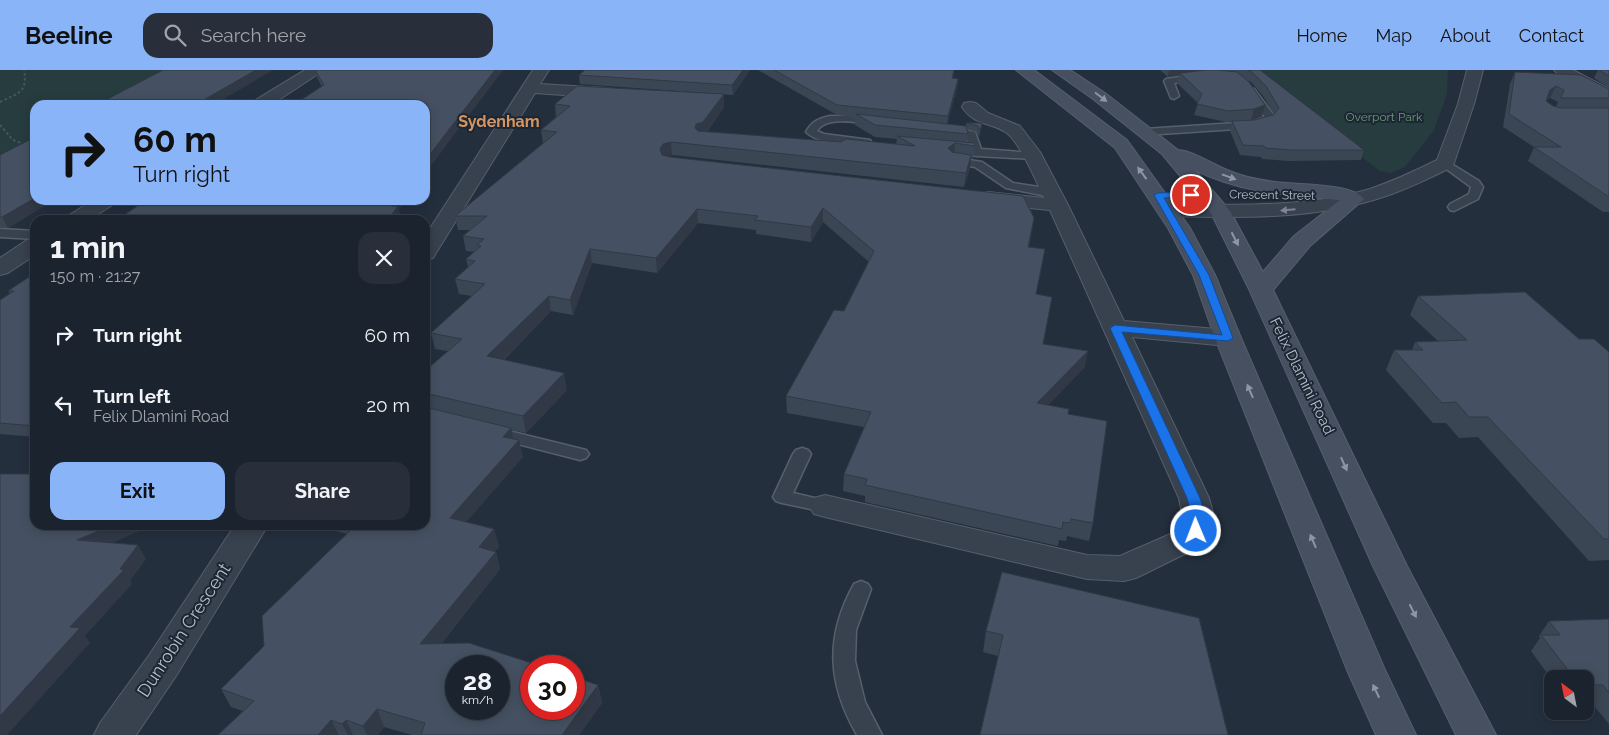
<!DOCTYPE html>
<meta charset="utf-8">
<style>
body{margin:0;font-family:Raleway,sans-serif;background:#282f3a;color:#f1f3f6;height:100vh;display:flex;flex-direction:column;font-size:19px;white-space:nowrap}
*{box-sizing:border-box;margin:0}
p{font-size:16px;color:#a0a4aa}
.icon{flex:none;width:28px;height:28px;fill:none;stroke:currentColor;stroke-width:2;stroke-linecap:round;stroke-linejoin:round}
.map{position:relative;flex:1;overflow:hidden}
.drawer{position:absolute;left:30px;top:145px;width:400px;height:315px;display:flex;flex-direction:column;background:#1b232e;border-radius:15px;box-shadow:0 2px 12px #0003,0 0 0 1px #39404a}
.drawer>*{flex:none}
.hud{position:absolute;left:30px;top:30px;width:400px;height:105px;border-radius:15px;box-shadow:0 2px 12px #0003,0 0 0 1px #39404a;background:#8ab4f8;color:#111;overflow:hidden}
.needle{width:32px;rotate:328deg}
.controls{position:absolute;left:1544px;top:600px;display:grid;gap:10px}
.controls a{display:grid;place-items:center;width:50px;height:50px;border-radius:10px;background:#1b232e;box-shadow:0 2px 12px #0003,0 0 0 1px #39404a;font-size:25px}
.speed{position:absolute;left:445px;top:585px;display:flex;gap:10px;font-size:25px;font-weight:700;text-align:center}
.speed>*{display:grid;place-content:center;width:65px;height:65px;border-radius:50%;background:#1b232e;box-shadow:0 2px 12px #0003,0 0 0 1px #39404a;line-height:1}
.speed small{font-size:12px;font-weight:400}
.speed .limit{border:8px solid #d22;background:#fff;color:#111}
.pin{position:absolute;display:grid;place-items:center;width:42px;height:42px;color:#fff;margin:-21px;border:2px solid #fff;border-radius:50%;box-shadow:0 1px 5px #0007}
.me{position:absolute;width:55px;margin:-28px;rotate:359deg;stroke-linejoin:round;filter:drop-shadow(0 0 4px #0008)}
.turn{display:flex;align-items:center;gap:18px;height:105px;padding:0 20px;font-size:22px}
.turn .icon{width:65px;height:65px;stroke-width:2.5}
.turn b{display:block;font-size:35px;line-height:42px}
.round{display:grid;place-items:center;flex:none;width:52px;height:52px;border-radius:15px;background:#282f3a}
.headline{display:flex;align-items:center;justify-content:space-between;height:85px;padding:0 20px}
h1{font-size:30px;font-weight:700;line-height:38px}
.button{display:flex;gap:10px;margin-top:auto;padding:10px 20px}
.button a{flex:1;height:58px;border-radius:15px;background:#8ab4f8;color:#111;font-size:20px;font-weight:700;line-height:58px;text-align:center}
.button a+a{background:#282f3a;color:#f1f3f6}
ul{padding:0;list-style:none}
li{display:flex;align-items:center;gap:15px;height:70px;padding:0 20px}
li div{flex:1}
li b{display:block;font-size:19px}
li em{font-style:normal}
header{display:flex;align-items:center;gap:30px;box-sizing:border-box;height:70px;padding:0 25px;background:#8ab4f8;color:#111}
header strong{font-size:24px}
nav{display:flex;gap:28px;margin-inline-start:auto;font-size:18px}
.search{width:350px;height:45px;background:#282f3a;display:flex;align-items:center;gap:12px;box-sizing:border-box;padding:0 18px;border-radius:15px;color:#a0a4aa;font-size:19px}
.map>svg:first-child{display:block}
.green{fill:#263c3f}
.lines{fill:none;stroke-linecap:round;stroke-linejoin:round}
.lane-casing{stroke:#565f6c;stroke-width:3}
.street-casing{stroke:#565f6c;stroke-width:2}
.secondary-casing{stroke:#565f6c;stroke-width:2}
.path{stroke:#44595c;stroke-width:2;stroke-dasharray:2.5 2.5;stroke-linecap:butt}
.lane{fill:#38414e;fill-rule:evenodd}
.street{fill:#38414e;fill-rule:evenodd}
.secondary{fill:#465061;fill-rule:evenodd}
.wall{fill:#3b4654;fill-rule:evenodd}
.shaded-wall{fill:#303945}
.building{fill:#455162;stroke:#303945;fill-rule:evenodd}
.oneway{fill:#8e96a5}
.oneway2{fill:#7c8592}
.route{fill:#1a73e8;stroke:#114b97}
.labels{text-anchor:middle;stroke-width:4;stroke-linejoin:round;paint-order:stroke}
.far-park-label{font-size:12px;fill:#6b9a76;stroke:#1d2633}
.far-street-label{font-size:12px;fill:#b4bcc9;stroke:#1d2633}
.street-label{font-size:15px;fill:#b4bcc9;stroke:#1d2633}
.far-district-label{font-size:16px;font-weight:bold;fill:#d59563;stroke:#1d2633}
.near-street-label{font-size:18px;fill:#b4bcc9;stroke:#1d2633}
</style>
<header>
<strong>Beeline</strong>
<div class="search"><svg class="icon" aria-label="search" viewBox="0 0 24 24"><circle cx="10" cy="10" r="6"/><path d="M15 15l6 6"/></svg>Search here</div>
<nav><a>Home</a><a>Map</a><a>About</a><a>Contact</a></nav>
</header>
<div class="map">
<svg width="1609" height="665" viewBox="0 0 1609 665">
<rect width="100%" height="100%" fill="#242f3e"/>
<g class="green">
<polygon points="0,0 179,0 113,35 35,35 35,77 0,95"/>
<polygon points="1249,0 1448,0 1447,24 1434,60 1405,97 1391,103 1380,101"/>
</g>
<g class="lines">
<defs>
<g id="lane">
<polygon points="1200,4 1205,7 1203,9 1174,13 1179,26 1174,29 1171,28 1164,11 1166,9"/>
<polygon points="1251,18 1254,19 1275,47 1270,53 1251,58 1145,65 1140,62 1145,59 1251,52 1265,47 1246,21"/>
<path d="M830 46C842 46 873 45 882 52L877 55C862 53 826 45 817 61L824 64 870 70 871 72 866 75C848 73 819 75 806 62 812 51 818 49 830 46Z"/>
<polygon points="946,56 975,62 981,79 1033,83 1038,86 1033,89 977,86 949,82 948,80 953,77 970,78 966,66 942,61 941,59"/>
<polygon points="955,88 982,92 1013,113 1052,119 1058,123 1052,127 1006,118 975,97 951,93 949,91"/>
<polygon points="1445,90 1479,111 1483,117 1478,129 1454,141 1450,140 1448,137 1450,134 1469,124 1471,117 1441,95 1439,93 1441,91"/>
<polygon points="0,159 35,161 35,169 0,167"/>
<polygon points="493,357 586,380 589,384 586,388 580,390 487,366 485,362 487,358"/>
<polygon points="802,378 808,380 811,384 793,423 832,432 834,436 832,440 825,442 782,433 776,431 773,427 793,384 796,380"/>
<path d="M861 511 868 514 871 519 856 560 855 591 865 632 882 665H857C827 613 825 566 854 514Z"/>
</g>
<g id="street">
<polygon points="305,0 324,0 271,35 252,35 254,31"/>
<polygon points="533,0 549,0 540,14 607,18 613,20 615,23 613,26 607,28 535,23 436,183 433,188 425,190 425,166"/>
<path d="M1467 0H1483L1474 34 1454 93 1452 97C1430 108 1409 118 1386 126 1316 150 1240 148 1167 146L1160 144 1157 140 1160 136 1167 134C1234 135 1304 138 1370 119 1393 111 1415 101 1437 90L1458 34Z"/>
<polygon points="1554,0 1573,0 1609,19 1609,31 1557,3"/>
<path d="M970 32 976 33 988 43 1020 56 1040 82 1068 135 1124 251 1228 260 1237 263 1241 268 1237 273 1228 276 1132 267 1209 428 1215 450 1207 469 1197 478 1136 508 1124 511 1087 509 825 447 814 444 809 436 814 428 825 425 1087 485 1120 486 1175 462C1186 452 1181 442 1179 428L1050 140 988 134 981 132 978 128 981 124 988 122 1044 128C1037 112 1020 74 1008 64 994 52 975 57 962 37L964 33Z"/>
<polygon points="93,130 117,130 114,134 89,150 65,150 68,146"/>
<polygon points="35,168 35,185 8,203 0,205 0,188 27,170"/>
<polygon points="235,455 268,455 176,606 136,665 94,665 100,653 150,584"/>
</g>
<g id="secondary">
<polygon points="1016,0 1034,0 1127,70 1190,158 1215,205 1241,268 1385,600 1416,665 1376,665 1347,600 1215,268 1193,205 1168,158 1115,78"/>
<path d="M1052 0H1070L1105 23 1178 80C1194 81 1212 94 1227 100 1243 107 1259 110 1276 112 1296 115 1353 113 1364 129L1310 176 1273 220 1407 496 1496 665H1456L1373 496 1249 219 1211 143 1162 84 1093 29ZM1195 100C1241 123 1290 125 1340 130L1294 166 1263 202 1230 141Z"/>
</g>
</defs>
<use href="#lane" class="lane-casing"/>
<use href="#street" class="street-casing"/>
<use href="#secondary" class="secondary-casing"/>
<g class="path">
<path d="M0 32C18 23 28 23 24 0"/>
<polyline points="0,55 13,70 24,74"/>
</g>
<use href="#lane" class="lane"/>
<use href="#street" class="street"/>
<use href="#secondary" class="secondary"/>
</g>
<g class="wall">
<polygon points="314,0 503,0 449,71 425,104 425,35 322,17 317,7"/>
<polygon points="585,0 750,0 733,25 580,14 579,5"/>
<polygon points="758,0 954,0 953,8 958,9 957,18 947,54 966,56 966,53 982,53 981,59 979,67 977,62 967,59 968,64 967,73 975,73 973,87 973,89 971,88 970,98 964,117 672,85 667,86 1034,148 1029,177 1042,194 1036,224 1043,274 1085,297 1048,335 1068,344 1093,453 1089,471 1067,466 1066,471 1059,470 1058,476 865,432 865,426 843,421 844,404 864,357 787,343 786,326 844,241 869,192 823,152 811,172 756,164 756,160 698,153 657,203 592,193 573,245 551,241 504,290 567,320 526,363 512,360 514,369 523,387 466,452 494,459 499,477 495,481 496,482 500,499 441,574 598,615 602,633 579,665 412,665 384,657 378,665 218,665 243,641 231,637 221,619 264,576 347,464 320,457 319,455 425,455 425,301 448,281 435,279 431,263 472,226 459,224 455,209 468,197 466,189 475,182 466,181 463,166 470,160 458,160 455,146 543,73 541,60 556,47 555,34 724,24 724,37 707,62 841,72 896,74 897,69 875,67 855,55 855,47 837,45"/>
<path d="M1160 0H1260L1364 80 1361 90 1288 91 1262 89 1261 87 1240 85 1230 61 1232 51 1226 52 1194 45 1198 33 1177 13 1179 5 1168 7ZM1247 10 1251 12 1263 26 1274 44 1273 45 1251 50 1262 46Z"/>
<polygon points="1598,0 1609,0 1609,18 1594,8"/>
<path d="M1515 2 1609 19V142H1603L1528 91 1534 77 1503 57 1510 14ZM1550 28 1558 32 1556 37 1553 36 1546 31Z"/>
<polygon points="0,85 35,130 54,130 8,158 0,158"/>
<polygon points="35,203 35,367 0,364 0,230 10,224 8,221"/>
<polygon points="1418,226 1579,269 1609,282 1609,490 1589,491 1478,367 1459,368 1446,353 1433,353 1386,300 1394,280 1412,280 1415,272 1438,271 1410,245"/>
<polygon points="1199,548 998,586 983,582 986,561"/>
<polygon points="1609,549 1609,654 1590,631 1585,631 1585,609 1552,609 1552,610 1531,581 1540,568 1539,566 1549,551"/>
</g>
<g class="shaded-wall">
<polygon points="256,0 273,0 214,35 195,35"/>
<polygon points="495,0 503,0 449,71 425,104 425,91 447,62"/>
<polygon points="743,0 750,0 733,25 732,15"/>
<polygon points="1169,0 1210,0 1180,3 1179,5 1168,7"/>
<polygon points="958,9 957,18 947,56 948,46"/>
<polygon points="1556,16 1550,28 1544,32 1550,20"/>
<polygon points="724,24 724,37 704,65 697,67 695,58 696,54"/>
<polygon points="1265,35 1262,46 1251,50 1254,39"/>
<polygon points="671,72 672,85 664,87 661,92 660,79 663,74"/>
<polygon points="955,73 954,86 948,78"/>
<polygon points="971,85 970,98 964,117 966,103"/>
<polygon points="35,128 35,130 54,130 8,158 2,147"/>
<polygon points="396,130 406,130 399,140 401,146 398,150 388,150 392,136"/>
<polygon points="823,138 823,152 811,172 811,157"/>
<polygon points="697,139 698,153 657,203 656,188"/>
<polygon points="1034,148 1032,163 1026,192 1028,177"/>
<polygon points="590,179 592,193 573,245 570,230"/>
<polygon points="549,226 551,241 491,302 487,286"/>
<polygon points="1088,281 1085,297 1034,350 1037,333"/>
<polygon points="564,303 567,320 526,363 523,346"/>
<polygon points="511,358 515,375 519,370 523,387 455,465 450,448 503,367"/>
<polygon points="113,455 154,455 86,484 77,470"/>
<polygon points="494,459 499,477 483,495 479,477"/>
<polygon points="138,475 146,489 130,511 132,514 85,566 90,573 7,665 0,665 0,646 70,557 120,499"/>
<polygon points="496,482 500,499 426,592 420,574"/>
<polygon points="598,615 602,633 579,665 562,665"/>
<polygon points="377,639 384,657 378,665 367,665 363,656"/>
<polygon points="331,650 339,665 318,665"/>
<polygon points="346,650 353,665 348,665 342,654"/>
</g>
<g class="building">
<polygon points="163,0 256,0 195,35 96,35"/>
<polygon points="315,0 495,0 447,62 425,91 425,35 293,35 324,15"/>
<polygon points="585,0 743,0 732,15 579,5"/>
<polygon points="774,0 954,0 952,8 958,9 948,46 837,35"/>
<polygon points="1206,0 1218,0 1237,2 1249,12 1265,35 1254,39 1228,41 1197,34 1202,24 1180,3"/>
<polygon points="1248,0 1260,0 1364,80 1291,80 1265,78 1264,76 1243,75 1232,51 1254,50 1273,45 1279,38 1266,16 1253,3"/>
<polygon points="1599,0 1609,0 1609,6"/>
<polygon points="1515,2 1581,5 1609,19 1609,28 1561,28 1564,20 1556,16 1550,20 1546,31 1553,36 1561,38 1609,38 1609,127 1534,77 1561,77 1509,44"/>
<polygon points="577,16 724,24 703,52 696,54 695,58 698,61 841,72 846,69 915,76 897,66 975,73 974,76 955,73 948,78 952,82 971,85 966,103 671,72 663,74 660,79 662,85 670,87 1023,126 1034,148 1028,177 1045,179 1036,224 1052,227 1043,274 1088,281 1037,333 1069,339 1068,344 1107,351 1093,453 1071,449 1070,453 1063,452 1062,459 865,415 867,409 844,404 871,342 786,326 834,240 844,241 874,181 823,138 811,157 755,150 758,146 697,139 656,188 590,179 570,230 549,226 487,286 564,303 523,346 425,323 425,301 462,269 431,263 485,214 455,209 475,191 466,189 481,176 477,175 484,169 463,166 487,146 455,146 557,62 541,60 570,36 555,34"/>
<polygon points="856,44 966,56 968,64 875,55"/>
<polygon points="966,53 982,53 980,61 978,56"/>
<polygon points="35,67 35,128 2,147 0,147 0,85"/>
<polygon points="146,130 396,130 392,136 398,136 388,150 117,150"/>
<polygon points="35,203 35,356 0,353 0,230 14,221 8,221"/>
<polygon points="1525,222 1579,269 1594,269 1609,282 1609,469 1604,469 1488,347 1469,347 1456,332 1442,333 1394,280 1423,280 1415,272 1467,270 1418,226"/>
<path d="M425 337 511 358 503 367 519 370 450 448 494 459 479 477 496 482 420 574 469 573 541 596H531V639H574V607L598 615 562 665H421L425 653 377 639 363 656 346 650 342 654 331 650 318 665H218L254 631 221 619 264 576 262 546 356 455H425ZM456 596H499V639H456Z"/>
<polygon points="0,404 35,404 35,455 113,455 77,470 138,475 120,499 124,500 70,557 80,558 0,646"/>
<polygon points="1002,502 1199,548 1228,665 980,665 1003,565 986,561"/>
<polygon points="1609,549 1609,623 1603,615 1585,615 1585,609 1575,609 1541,565 1560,565 1549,551"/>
</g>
<defs><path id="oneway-solid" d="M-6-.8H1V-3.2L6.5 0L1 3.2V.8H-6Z" transform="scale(1.25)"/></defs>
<g class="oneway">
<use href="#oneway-solid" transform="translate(1101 27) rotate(37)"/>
<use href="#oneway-solid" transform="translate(1142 103) rotate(-126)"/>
<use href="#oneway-solid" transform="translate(1229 107) rotate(20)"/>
<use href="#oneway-solid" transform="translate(1235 169) rotate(63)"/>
<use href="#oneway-solid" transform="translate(1250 321) rotate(-113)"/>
<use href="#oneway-solid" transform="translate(1344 394) rotate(66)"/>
<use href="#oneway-solid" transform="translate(1313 471) rotate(-113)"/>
<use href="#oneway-solid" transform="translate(1413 541) rotate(63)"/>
<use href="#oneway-solid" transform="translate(1376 621) rotate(-115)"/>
</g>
<use class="oneway2" href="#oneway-solid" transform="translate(1288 140) rotate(175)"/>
<path class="route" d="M1191 122 1195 125 1194 126 1164 128 1209 205 1233 268 1228 271 1122 262 1200 428C1204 441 1208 452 1201 465H1192L1190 461 1193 450 1187 428 1110 258 1115 255 1222 265 1199 205 1154 125 1158 123Z"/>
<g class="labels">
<g class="far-park-label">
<text x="1384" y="51">Overport Park</text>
</g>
<g class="far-street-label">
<text transform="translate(1272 125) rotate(1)" y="4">Crescent Street</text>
</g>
<g class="street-label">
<text transform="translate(1302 306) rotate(64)" y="5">Felix Dlamini Road</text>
</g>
<g class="far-district-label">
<text x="499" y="57">Sydenham</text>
</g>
<g class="near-street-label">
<text transform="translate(184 560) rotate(-57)" y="6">Dunrobin Crescent</text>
</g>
</g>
</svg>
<div class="controls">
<a><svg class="needle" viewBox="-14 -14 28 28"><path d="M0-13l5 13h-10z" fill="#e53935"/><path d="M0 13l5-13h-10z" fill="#a0a4aa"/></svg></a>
</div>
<div class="speed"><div>28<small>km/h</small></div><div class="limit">30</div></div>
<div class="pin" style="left:1191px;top:125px;background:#d93025"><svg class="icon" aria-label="arrive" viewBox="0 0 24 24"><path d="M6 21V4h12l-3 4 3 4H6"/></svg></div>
<svg class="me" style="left:1196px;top:461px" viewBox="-20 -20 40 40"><circle r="17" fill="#1a73e8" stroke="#fff" stroke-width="3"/><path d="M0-11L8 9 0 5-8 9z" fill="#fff"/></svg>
<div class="hud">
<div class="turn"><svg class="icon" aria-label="right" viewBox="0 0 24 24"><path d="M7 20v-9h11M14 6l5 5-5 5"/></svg><div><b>60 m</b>Turn right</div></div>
</div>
<section class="drawer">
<div class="headline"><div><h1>1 min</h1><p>150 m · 21:27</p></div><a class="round"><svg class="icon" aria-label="close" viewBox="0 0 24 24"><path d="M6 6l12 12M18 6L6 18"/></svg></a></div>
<ul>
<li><svg class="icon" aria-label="right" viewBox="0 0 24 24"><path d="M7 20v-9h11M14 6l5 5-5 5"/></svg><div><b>Turn right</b></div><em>60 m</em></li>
<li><svg class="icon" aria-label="left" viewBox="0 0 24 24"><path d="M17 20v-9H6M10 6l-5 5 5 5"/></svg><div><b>Turn left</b><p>Felix Dlamini Road</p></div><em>20 m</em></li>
</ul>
<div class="button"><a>Exit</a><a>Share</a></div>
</section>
</div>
